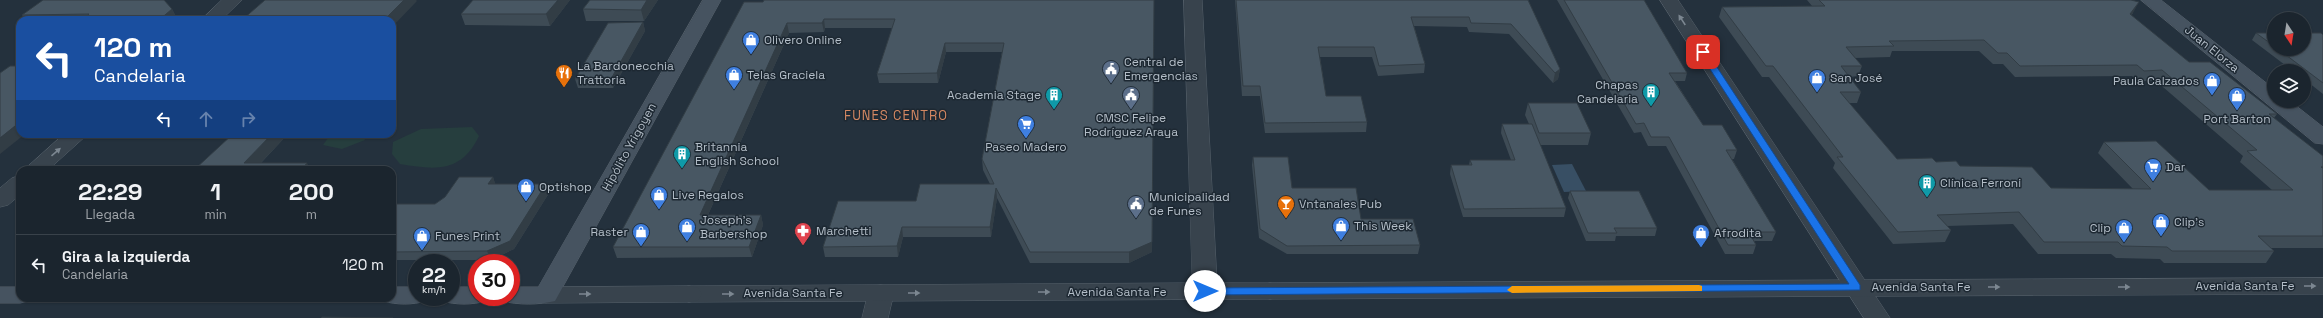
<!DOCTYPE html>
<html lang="es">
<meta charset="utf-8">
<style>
body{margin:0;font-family:"Space Grotesk",sans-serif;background:#28313a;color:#f1f3f6;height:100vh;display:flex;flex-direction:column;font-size:15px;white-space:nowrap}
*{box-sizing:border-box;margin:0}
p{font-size:13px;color:#a0a5aa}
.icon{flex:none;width:22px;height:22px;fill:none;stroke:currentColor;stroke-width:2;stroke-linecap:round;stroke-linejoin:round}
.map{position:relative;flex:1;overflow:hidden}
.panel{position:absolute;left:16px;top:166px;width:380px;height:136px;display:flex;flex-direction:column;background:#1b252e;border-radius:12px;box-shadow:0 1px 3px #0004,0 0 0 1px #39424a}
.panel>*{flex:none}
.banner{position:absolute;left:16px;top:16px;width:380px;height:122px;border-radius:12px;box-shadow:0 1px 3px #0004,0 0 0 1px #39424a;background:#1a4fa0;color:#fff;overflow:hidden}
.needle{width:26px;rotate:168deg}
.fabs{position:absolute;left:2267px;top:12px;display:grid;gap:8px}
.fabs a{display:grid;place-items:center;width:44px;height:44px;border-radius:50%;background:#1b252e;box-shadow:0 1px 3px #0004,0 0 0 1px #39424a;font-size:20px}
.speed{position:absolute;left:408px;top:254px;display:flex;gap:8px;font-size:20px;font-weight:700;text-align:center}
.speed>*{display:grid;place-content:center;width:52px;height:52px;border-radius:50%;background:#1b252e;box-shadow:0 1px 3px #0004,0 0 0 1px #39424a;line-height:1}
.speed small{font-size:10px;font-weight:400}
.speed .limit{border:6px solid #d22;background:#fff;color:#111}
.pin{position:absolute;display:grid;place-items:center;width:34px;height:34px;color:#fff;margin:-17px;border-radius:8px;box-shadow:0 2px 6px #0006}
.me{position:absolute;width:44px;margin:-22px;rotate:90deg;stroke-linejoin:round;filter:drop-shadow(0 0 3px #0008)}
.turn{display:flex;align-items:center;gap:14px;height:84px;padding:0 12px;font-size:18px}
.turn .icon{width:52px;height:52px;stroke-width:2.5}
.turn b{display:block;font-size:28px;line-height:34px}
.lanes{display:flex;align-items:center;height:38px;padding:0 12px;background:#0003;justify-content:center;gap:20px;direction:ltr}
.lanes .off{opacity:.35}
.eta{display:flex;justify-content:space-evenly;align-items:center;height:68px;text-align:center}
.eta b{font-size:24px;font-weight:700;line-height:28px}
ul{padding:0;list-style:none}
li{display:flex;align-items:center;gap:12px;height:60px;padding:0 12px;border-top:1px solid #39424a}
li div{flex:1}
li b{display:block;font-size:15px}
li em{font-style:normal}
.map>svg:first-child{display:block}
.green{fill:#263e3e}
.water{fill:#384f64}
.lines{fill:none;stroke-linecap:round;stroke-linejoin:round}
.pedestrian-casing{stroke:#56616b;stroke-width:1}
.minor-casing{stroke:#56616b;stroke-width:1}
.tertiary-casing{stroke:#56616b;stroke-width:1}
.secondary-casing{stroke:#56616b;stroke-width:1}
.pedestrian{fill:#38434d;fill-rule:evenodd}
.minor{fill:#38434d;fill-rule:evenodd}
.tertiary{fill:#38434d;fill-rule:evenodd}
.secondary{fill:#465360;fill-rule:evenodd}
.wall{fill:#3e4b55;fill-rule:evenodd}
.shaded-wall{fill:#323d45}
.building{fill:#485763;stroke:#323d45;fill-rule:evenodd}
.oneway{fill:#7c8791}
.route{fill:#1a73e8;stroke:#114b97}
.slow{fill:#f59e0b}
.labels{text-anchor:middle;stroke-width:3;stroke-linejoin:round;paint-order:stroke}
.poi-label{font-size:12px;fill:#b4bec8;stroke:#1d2832;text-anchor:start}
.street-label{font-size:12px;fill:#b4bec8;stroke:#1d2832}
.neighbourhood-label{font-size:13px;letter-spacing:1px;fill:#d48863;stroke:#1d2832}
</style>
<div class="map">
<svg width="2323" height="318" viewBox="0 0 2323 318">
<rect width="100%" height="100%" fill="#24313d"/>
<g class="green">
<path d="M472 127 479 136C461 173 436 170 400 164L392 154 393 142 421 129Z"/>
<polygon points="331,134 363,134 365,140 342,149 323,145"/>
</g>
<polygon class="water" points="1572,164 1586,191 1564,192 1552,165"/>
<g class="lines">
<defs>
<polygon id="pedestrian" points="881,285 890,287 894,293 888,318 862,318 868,293 872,287"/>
<g id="minor">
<polygon points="222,0 242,0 221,20 201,20"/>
<polygon points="1184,0 1202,0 1217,283 1270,283 1279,285 1283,291 1279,297 1270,299 689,302 680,300 676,294 680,288 689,286 1192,283"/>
<polygon points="1660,0 1678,0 1890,318 1864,318"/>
<polygon points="64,134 88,134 48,170 24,170"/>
<polygon points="20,176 20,195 8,205 0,207 0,188 12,178"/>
</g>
<g id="tertiary">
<polygon points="2323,278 2323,294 1270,299 1261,297 1257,291 1261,285 1270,283"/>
<polygon points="689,286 698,288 702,294 698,300 689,302 546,303 537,301 533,295 537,289 546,287"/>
</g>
<g id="secondary">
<path d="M703 0H721L555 301C539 305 518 305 502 301L500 297H511V287H538Z"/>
<polygon points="2141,0 2161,0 2274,89 2274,101 2290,101 2323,127 2323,144 2315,143"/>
<polygon points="0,287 20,287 20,298 31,298 29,301 20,303 0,303"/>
<path d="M392 287H417V297H428L426 301C412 305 397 305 383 301L381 298H392Z"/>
<path d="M451 287H477V297H488L486 301C472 305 456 305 442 301L440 297H451Z"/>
</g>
</defs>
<use href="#pedestrian" class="pedestrian-casing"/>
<use href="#minor" class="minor-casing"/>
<use href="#tertiary" class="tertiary-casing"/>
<use href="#secondary" class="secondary-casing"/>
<use href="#pedestrian" class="pedestrian"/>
<use href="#minor" class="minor"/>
<use href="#tertiary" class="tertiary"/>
<use href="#secondary" class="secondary"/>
</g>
<g class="wall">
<polygon points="570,0 550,26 465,25 461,14"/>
<polygon points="590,0 658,0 644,21 586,21 583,9"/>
<polygon points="1154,0 1152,252 1129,263 1030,263 997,198 991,237 903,237 898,257 825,257 823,247 916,201 990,184 983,170 982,159 1002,52 946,52 938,83 879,83 877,74 892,28 825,28 824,32 789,33 708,215 761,215 763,225 752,257 617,258 613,247 763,2"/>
<polygon points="1235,0 1528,0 1560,69 1558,79 1553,83 1509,34 1469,32 1467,27 1414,26 1425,64 1424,73 1378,76 1372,57 1320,57 1326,96 1367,122 1366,132 1265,133 1260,96 1242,96"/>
<polygon points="1557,0 1644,0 1687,73 1685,81 1675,81 1703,125 1737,150 1734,159 1732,159 1776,232 1772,241 1754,241 1756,245 1753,254 1725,254 1666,146 1648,146 1641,132 1634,133"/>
<path d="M1807 0H2131L2133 13 2131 16 2189 62 2277 114 2274 118 2323 156V248H2270L2274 251 2266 263H2164L2160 259 2116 258 2111 254H2038L2013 224 1947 226 1951 230 1945 242 1893 244 1833 168 1835 163 1769 77H1762L1719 17 1722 7 1812 6ZM1892 51H1979L1993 64H2003L2015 77 2132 76 2138 81H2156L2243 156 2240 162 2272 190H2209L2104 142 2098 153 2133 189 2051 188 1960 166 1936 162 1897 159 1849 103H1857L1861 92 1849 77 1858 76 1862 66 1855 58 1890 57Z"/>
<polygon points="172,9 177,19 176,20 25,20 22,15"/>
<polygon points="643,22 645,31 613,88 578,88 575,79"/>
<polygon points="2256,33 2274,33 2274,49 2304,49 2323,35 2323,94 2304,79 2304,71 2293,71 2252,40"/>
<polygon points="1528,103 1591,133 1588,145 1540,145 1566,208 1564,217 1463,217 1450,174 1451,165 1469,165 1470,160 1511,160 1501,133 1502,124 1529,124 1525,115"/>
<polygon points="174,134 288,134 261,163 194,170 230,137 177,139"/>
<polygon points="1253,157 1292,188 1361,219 1420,245 1418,254 1287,254 1259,238 1252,165"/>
<polygon points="493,177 495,184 546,184 549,193 514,249 491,260 392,260 392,204 435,204"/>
<polygon points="1570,191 1657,228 1655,236 1616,236 1615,241 1586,241 1568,198"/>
<polygon points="20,225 20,237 15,229"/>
</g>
<g class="shaded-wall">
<polygon points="404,0 416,0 417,1 392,27 392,20 384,20"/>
<polygon points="558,0 570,0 550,26 546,14"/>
<polygon points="647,0 658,0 644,21 641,10"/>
<polygon points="1154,0 1152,252 1129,263 1129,252"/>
<polygon points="2139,2 2133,13 2125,25 2130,14"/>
<polygon points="172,9 177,19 176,20 159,20"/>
<polygon points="824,19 825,28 824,32 822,23"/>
<polygon points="643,22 645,31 613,88 611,79"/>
<polygon points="787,23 789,33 703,226 700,215"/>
<polygon points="945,43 946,52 938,83 937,73"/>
<polygon points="1560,69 1558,79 1553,83 1555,73"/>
<polygon points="20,122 20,134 25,134 0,154 0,138"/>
<polygon points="272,134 288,134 254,170 244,163"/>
<polygon points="307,163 311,170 301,170"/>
<polygon points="493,177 496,186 488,184"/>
<polygon points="546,184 549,193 514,249 491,260 487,251"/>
<polygon points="996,188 997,198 991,237 990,227"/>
<polygon points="761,215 763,225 752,257 749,247"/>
<polygon points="902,227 903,237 898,257 897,246"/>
</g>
<g class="building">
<polygon points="43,0 164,0 172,9 159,20 82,20 89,14 22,15"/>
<polygon points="265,0 404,0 384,20 242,20"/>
<polygon points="473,0 558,0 546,14 461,14"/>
<polygon points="590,0 647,0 641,10 583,9"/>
<polygon points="764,0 1154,0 1152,242 1129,252 1030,252 996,188 990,227 902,227 897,246 823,247 838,201 916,201 920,184 994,184 982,159 1004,43 945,43 937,73 877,74 895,19 824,19 822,23 787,23 700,215 761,215 749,247 613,247 744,2 763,2"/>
<polygon points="1236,0 1528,0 1560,69 1555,73 1511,24 1471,23 1469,17 1411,17 1425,64 1379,66 1374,47 1318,47 1326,96 1361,96 1367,122 1265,123 1260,86 1243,86"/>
<polygon points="1564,0 1644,0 1687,73 1669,73 1703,125 1722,125 1737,150 1726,150 1776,232 1749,232 1756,245 1728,245 1669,137 1651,137 1644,123 1636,124"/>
<path d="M1819 0H2131L2139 2 2130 14 2189 62H2210L2277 114H2269L2323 156V167H2321L2323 168V236H2258L2274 251H2172L2167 247 2122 246 2118 242H2044L2019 212 1937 215 1951 230 1898 232 1837 157H1843L1773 66H1766L1722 7 1825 6ZM1984 40 1998 53H2007L2020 66 2137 65 2144 71 2162 70 2257 150 2247 151 2293 190H2209L2156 141 2104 142 2151 189 2051 188 2032 167 1960 166 1956 161 1936 162 1932 158 1897 159 1840 92H1861L1841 66H1862L1846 47 1894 46 1889 41Z"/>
<polygon points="643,22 611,79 575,79 608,23"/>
<polygon points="2256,33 2274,33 2274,46"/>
<polygon points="2304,33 2321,33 2323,35 2323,83 2278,49 2304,49"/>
<polygon points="10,66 20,66 20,122 0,138 0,73"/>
<polygon points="1528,103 1577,103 1591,133 1539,133"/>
<polygon points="1502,124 1532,124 1566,208 1464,209 1451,165 1472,165 1470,160 1515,160"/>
<polygon points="233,134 272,134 244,163 307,163 301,170 194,170"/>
<polygon points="1253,157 1288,157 1292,188 1356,188 1361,219 1413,219 1420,245 1287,246 1260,229"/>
<polygon points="459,177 493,177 488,184 546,184 510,241 487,251 392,252 392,204 435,204 445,197"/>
<polygon points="1570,191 1639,191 1657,228 1614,228 1617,233 1588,233"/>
<polygon points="20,225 20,229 15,229"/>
<polygon points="322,317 393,318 321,318"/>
</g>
<defs><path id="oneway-solid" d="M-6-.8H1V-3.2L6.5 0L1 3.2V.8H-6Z"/></defs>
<g class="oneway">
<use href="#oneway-solid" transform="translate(1682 20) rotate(-123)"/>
<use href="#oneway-solid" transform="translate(56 152) rotate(-41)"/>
<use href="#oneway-solid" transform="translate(2310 286)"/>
<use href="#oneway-solid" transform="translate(1994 287)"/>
<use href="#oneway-solid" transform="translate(2124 287)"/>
<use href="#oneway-solid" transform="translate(1044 292)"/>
<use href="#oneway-solid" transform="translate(914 293)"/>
<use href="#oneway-solid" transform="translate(585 294)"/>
<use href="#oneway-solid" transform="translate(728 294)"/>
</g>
<polygon class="route" points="1700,50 1707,52 1860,285 1860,290 1205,295 1200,291 1205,288 1849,284 1699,52"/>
<polygon class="slow" points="1699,285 1702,286 1702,291 1512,293 1507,290 1512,286"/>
<defs>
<symbol id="shop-pin" viewBox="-11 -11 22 30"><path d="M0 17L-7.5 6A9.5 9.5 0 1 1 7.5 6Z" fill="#3f7fe0" stroke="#1d2832"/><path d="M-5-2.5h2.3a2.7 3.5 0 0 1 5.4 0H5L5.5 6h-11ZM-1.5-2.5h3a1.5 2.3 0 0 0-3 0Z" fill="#fff"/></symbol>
<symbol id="civic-pin" viewBox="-11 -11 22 30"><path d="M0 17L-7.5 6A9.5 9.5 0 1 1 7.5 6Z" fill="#5c6f8a" stroke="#1d2832"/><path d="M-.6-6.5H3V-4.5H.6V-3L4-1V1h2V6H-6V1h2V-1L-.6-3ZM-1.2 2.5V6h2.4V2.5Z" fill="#fff"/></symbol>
<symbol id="restaurant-pin" viewBox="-11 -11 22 30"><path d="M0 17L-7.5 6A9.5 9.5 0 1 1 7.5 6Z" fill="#e8710a" stroke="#1d2832"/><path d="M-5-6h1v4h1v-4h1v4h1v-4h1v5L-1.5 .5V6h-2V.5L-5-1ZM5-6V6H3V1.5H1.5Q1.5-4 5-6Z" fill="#fff"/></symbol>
<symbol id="building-pin" viewBox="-11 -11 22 30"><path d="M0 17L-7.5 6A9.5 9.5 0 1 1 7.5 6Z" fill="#0f9aa8" stroke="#1d2832"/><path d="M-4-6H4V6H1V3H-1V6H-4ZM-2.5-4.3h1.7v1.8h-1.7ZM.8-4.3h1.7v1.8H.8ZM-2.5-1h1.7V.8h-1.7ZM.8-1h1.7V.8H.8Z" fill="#fff"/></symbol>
<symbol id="supermarket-pin" viewBox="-11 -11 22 30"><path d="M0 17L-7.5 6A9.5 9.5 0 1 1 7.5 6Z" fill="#3f7fe0" stroke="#1d2832"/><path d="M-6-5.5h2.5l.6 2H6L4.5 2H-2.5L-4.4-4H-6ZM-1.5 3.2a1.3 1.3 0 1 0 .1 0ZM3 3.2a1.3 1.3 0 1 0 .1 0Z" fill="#fff"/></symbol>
<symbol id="bar-pin" viewBox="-11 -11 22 30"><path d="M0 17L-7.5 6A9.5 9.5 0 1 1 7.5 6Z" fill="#e8710a" stroke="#1d2832"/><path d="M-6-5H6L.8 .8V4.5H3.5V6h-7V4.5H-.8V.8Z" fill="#fff"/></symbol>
<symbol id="pharmacy-pin" viewBox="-11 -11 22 30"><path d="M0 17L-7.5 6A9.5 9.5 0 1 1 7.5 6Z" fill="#e0444e" stroke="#1d2832"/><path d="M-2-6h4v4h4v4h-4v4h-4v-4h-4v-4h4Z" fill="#fff"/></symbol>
</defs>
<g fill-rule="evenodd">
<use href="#shop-pin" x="741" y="30" width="20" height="27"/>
<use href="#civic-pin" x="1101" y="59" width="20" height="27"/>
<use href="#restaurant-pin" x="554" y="63" width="20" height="27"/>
<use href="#shop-pin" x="724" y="65" width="20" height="27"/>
<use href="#shop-pin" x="1807" y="68" width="20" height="27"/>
<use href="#shop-pin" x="2202" y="71" width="20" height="27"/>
<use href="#building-pin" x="1641" y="82" width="20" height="27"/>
<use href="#building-pin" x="1044" y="85" width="20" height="27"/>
<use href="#civic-pin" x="1121" y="85" width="20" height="27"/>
<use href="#shop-pin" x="2227" y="86" width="20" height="27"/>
<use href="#supermarket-pin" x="1016" y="114" width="20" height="27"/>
<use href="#building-pin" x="672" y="144" width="20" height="27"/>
<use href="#supermarket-pin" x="2143" y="157" width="20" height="27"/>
<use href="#building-pin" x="1917" y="173" width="20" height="27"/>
<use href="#shop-pin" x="516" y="177" width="20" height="27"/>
<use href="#shop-pin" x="649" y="185" width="20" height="27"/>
<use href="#civic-pin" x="1126" y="194" width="20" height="27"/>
<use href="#bar-pin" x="1276" y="194" width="20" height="27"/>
<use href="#shop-pin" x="2151" y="212" width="20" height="27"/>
<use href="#shop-pin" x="1331" y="216" width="20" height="27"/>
<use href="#shop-pin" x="677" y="217" width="20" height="27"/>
<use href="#shop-pin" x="2114" y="218" width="20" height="27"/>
<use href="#pharmacy-pin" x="793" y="221" width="20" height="27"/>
<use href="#shop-pin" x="631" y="222" width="20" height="27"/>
<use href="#shop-pin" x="1691" y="223" width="20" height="27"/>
<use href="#shop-pin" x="412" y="226" width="20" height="27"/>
</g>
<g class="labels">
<g class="poi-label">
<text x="764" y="44">Olivero Online</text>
<text x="1124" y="66">Central de<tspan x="1124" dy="14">Emergencias</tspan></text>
<text x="577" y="70">La Bardonecchia<tspan x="577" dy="14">Trattoria</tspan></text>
<text x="747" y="79">Telas Graciela</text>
<text x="1830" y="82">San José</text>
<text x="2199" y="85" text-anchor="end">Paula Calzados</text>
<text x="1638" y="89" text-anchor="end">Chapas<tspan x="1638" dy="14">Candelaria</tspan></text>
<text x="1041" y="99" text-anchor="end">Academia Stage</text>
<text x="1131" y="122" text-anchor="middle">CMSC Felipe<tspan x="1131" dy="14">Rodríguez Araya</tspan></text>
<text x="2237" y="123" text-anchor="middle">Port Barton</text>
<text x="695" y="151">Britannia<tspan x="695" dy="14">English School</tspan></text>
<text x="1026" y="151" text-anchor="middle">Paseo Madero</text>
<text x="2166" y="171">Dar</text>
<text x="1940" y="187">Clínica Ferroni</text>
<text x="539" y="191">Optishop</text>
<text x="672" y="199">Live Regalos</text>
<text x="1149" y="201">Municipalidad<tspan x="1149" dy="14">de Funes</tspan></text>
<text x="1299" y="208">Vntanales Pub</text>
<text x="700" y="224">Joseph's<tspan x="700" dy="14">Barbershop</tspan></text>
<text x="2174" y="226">Clip's</text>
<text x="1354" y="230">This Week</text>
<text x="2111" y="232" text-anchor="end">Clip</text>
<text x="816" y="235">Marchetti</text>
<text x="628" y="236" text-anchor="end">Raster</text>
<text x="1714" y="237">Afrodita</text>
<text x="435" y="240">Funes Print</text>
</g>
<g class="street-label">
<text transform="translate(2212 49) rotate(39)" y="4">Juan Elorza</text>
<text transform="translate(629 147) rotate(-61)" y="4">Hipólito Yrigoyen</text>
<text x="2245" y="290">Avenida Santa Fe</text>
<text x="1921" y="291">Avenida Santa Fe</text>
<text x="1117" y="296">Avenida Santa Fe</text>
<text x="793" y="297">Avenida Santa Fe</text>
</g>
<g class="neighbourhood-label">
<text x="896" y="120">FUNES CENTRO</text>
</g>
</g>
</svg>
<div class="fabs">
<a><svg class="needle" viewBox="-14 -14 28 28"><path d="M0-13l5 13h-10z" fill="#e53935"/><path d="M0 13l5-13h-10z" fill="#a0a5aa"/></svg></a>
<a><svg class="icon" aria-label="layers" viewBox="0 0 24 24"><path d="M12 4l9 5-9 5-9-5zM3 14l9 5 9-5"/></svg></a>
</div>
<div class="speed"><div>22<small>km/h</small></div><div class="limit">30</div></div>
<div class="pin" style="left:1703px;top:52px;background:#d93025"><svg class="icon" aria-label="arrive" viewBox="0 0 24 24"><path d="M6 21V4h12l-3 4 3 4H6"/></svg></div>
<svg class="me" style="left:1205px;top:291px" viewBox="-20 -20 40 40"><circle r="19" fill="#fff"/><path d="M0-13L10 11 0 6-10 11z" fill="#1a73e8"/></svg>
<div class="banner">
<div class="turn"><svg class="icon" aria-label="left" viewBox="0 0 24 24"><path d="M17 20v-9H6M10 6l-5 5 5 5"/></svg><div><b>120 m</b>Candelaria</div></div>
<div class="lanes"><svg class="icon" aria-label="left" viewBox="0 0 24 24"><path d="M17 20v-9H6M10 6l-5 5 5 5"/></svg><svg class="icon off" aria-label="ahead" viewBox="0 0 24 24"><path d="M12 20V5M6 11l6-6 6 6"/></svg><svg class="icon off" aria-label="right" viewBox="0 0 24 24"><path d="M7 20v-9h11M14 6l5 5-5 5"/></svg></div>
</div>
<section class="panel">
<div class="eta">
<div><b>22:29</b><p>Llegada</p></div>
<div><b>1</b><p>min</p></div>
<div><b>200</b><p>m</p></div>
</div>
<ul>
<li><svg class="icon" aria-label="left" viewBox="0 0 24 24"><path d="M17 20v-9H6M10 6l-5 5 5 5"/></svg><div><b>Gira a la izquierda</b><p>Candelaria</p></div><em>120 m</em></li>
</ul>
</section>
</div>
